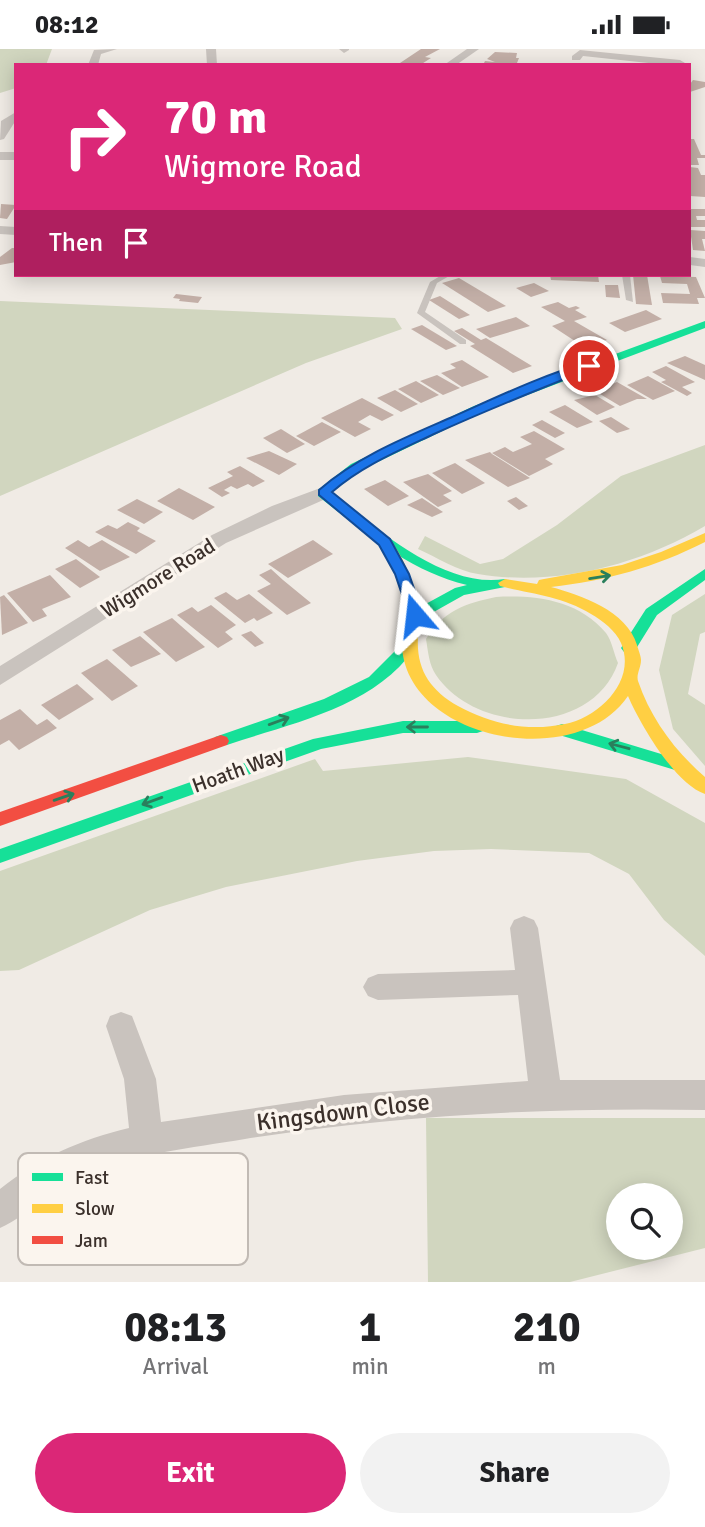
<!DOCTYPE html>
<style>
body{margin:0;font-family:Signika,sans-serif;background:#f2f2f2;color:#202124;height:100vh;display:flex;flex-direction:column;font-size:26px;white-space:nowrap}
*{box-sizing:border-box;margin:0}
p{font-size:23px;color:#757577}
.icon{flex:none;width:38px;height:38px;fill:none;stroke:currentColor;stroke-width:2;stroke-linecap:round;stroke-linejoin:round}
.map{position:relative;height:1233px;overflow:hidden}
.details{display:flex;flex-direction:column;background:#fff;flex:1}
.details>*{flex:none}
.top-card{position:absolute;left:14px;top:14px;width:677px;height:214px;border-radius:0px;box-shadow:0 4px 18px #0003;background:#db2777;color:#fff;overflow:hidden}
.tools{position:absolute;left:606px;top:1134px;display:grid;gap:14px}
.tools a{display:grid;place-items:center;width:77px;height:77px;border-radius:50%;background:#fff;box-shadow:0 4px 18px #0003;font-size:35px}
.pin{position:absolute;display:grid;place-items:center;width:60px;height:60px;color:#fff;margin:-30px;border:4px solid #fff;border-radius:50%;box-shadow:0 2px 7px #0007}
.me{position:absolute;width:77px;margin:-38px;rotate:343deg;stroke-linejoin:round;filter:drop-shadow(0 0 5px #0008)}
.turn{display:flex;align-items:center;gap:24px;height:147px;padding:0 35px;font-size:32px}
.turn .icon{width:91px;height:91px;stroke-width:2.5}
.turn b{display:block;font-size:49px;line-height:60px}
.then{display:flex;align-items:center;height:66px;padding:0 35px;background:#0003;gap:14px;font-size:26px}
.eta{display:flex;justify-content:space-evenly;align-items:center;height:119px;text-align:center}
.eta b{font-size:42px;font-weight:700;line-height:49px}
.button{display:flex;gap:14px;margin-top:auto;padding:14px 35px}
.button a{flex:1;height:80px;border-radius:42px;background:#db2777;color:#fff;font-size:28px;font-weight:700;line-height:80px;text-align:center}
.button a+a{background:#f2f2f2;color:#202124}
.status{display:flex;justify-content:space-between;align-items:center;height:49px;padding:0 35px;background:#fff;direction:ltr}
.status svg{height:19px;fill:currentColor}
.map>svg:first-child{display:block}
.green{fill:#d1d6bf;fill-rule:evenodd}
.building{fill:#c3afa7}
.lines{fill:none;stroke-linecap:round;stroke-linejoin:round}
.lane{fill:#c9c3be;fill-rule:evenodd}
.street{fill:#c9c3be;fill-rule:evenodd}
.fast{fill:#16e098;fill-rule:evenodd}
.slow{fill:#ffcf43;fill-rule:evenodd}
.jam{fill:#f24e42;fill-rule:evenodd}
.oneway{stroke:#2a7f5c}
.route{fill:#1a73e8;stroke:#114b97;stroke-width:2}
.labels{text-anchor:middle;stroke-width:7;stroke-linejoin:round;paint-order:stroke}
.street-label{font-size:21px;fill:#3b302b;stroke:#fbf5ee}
.near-street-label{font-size:24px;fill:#3b302b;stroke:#fbf5ee}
.key{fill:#fbf5ee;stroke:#c1bab4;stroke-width:2}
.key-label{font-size:19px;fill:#3b302b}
</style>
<div class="status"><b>08:12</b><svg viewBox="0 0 49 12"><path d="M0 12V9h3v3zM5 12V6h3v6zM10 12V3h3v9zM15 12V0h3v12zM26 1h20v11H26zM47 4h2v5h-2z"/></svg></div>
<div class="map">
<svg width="705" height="1233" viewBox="0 0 705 1233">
<rect width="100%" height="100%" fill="#f0ebe5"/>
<g class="green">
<polygon points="0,0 52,0 46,16 16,16 16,39 0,44"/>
<polygon points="0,252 395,269 402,280 306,314 0,447"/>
<path d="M705 396V477C639 516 555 538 478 525 458 522 436 508 418 500L425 487 480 515 503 510 557 476 621 427Z"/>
<polygon points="705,545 705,583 700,585 688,645 705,656 705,717 673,680 659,621 672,566"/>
<path d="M496 548C536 546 578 551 606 584 612 592 614 605 618 614 592 688 477 686 436 626 429 616 428 602 426 590 443 562 466 554 496 548Z"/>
<polygon points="468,708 626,730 705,774 705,907 664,871 629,825 589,804 491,800 434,802 357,812 226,838 150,861 19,921 0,922 0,822 315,710 323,722"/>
<path d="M426 1069H705V1199L570 1233H428ZM618 1146H670V1199H618Z"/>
</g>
<g class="building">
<polygon points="421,0 440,0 425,8 431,9 420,16 397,16"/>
<polygon points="495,3 517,4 516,9 519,9 517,14 507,16 483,16 485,12 495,13 487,10"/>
<polygon points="693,31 705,33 705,38 690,43 690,35"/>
<polygon points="690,90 694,90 701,106 705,106 705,109 697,109 699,116 690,116"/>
<polygon points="690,118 698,119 701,126 705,126 705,148 690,147"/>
<polygon points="1,155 16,156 7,170 0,169"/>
<polygon points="690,160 705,160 705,167 696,167 697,171 705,171 705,178 690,178"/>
<polygon points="690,181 705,182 705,190 702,190 705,202 693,201"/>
<polygon points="12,199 16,199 16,213 0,216 0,208"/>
<polygon points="550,226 598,226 599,233 551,231"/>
<polygon points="633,226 647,226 652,256 636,255"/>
<polygon points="660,227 696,228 705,249 697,249 699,255 663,254 661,244 690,245 687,235 662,234"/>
<polygon points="459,229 506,257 488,263 442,234"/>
<polygon points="534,234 549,242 531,248 516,239"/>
<polygon points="605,236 618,236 620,249 606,248"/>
<polygon points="176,245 202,248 198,254 179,252 180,250 173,249"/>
<polygon points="440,247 470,266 459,270 429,251"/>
<polygon points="558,253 569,259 576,257 580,259 575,261 587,268 574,272 607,291 584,298 552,277 565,272 541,258"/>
<polygon points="646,261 662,270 625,283 609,274"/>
<polygon points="516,268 530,277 490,289 476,280"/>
<polygon points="422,276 457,297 446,301 411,280"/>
<polygon points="462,279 481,291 486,289 532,317 513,324 470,297 475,295 454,282"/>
<polygon points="685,307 705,316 705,331 667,314"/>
<polygon points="462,311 489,328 462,338 441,324 456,319 450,315"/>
<polygon points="666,317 695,333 682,338 692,344 687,347 661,333 666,331 652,323"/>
<polygon points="437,326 460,339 443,346 420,332"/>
<polygon points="648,327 675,342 653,351 627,336"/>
<polygon points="416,332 439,346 421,354 398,340"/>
<polygon points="617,333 647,350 637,350 620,357 595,342"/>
<polygon points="395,341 418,355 401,363 377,349"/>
<polygon points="595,346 615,358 597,366 574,351"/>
<polygon points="362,349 394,366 382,372 370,366 358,373 371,380 355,388 321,369"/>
<polygon points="565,356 593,373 577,379 549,363"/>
<polygon points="611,368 630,380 617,384 599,372"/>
<polygon points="542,371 565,384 555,389 532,376"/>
<polygon points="322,373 341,383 314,397 296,387"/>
<polygon points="281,380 305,395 287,404 263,389"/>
<polygon points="534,382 565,400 545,410 553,415 529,427 492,404 505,398 513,403 532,395 520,388"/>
<polygon points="269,402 297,415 279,426 246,409"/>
<polygon points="490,403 492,405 530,429 508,438 465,411"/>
<polygon points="455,414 485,434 462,445 432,424"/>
<polygon points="240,417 265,432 253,438 248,435 237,440 231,437 224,441 230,444 222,448 208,439 233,427 227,423"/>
<polygon points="428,425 452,442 443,446 452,452 438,458 403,433"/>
<polygon points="385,431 409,447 388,457 364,440"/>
<polygon points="179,439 215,458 193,471 157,452"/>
<polygon points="516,448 528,457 519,461 507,452"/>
<polygon points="422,449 443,463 432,468 407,456"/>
<polygon points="137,450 163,463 144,475 117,461"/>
<polygon points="128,473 140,479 137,482 156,492 136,505 95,483 108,476 117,480"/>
<polygon points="78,491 89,498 102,491 130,508 100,522 65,499"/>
<polygon points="313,491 333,505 288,529 268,515"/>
<polygon points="76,510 100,528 80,539 55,520"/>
<polygon points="271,520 283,531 311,554 287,566 257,542 271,535 259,526"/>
<polygon points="50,526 71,548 42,560 47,567 33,573 7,544"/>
<polygon points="226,543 237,551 249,545 273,564 257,572 254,569 245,574 214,549"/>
<polygon points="4,546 28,574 2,586 0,548"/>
<polygon points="211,556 236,576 225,583 233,590 218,599 177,566 192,558 198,563"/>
<polygon points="172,569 205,598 176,613 143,583"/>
<polygon points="251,582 264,594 255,598 241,586"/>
<polygon points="140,587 161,605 131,618 112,601"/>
<polygon points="107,610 138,637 112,652 81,624"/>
<polygon points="77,635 94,650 59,671 41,656"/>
<polygon points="20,660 37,676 47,670 57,679 19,701 9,691 0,696 0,671"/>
</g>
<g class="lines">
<g class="lane">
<polygon points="442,226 451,226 437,234 425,263 466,291 466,295 460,295 417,264 430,233"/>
<polygon points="622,226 630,226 633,253 626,251"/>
</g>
<g class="street">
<polygon points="117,0 101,5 98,16 88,16 94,1"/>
<polygon points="206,0 216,0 217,16 207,16"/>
<polygon points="339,0 349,0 349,1 344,4"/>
<polygon points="467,0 479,0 456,16 444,16"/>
<polygon points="580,1 680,11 685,14 667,16 583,7 580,11 572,11 572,7"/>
<polygon points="16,63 16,71 4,90 0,91 1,72"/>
<rect x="0" y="103" width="16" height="8"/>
<polygon points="0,177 16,178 16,186 0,185"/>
<polygon points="690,208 705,210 705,218 690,216"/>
<polygon points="323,438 333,444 330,448 226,494 0,636 0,617 212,486 272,457"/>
<path d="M524 867 534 871 538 879 560 1031H705V1061C550 1058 398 1066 245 1090 191 1099 135 1105 84 1124 51 1135 31 1166 0 1179V1140C40 1108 80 1091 129 1079L124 1030 106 977 110 967 121 963 132 967 156 1030 161 1073 344 1046 528 1032 518 946 378 951 368 947 363 938 368 929 378 925 515 921 510 879 514 871Z"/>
</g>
<g class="fast">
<path d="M705 272V279L482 363 361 421 331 444C376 479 444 540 505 530L512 534 505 538 464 546 423 569 415 592H405L402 588 411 563 455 539 467 536C409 522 364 483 318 447V441L351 415 474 357Z"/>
<polygon points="705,520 705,531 657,566 634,603 624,603 621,599 646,560"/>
<path d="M406 595 414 600C373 659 291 674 227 696H215L213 692 215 688 324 650 369 628 401 596Z"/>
<polygon points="403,672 477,672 483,674 485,678 483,682 477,684 403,684 321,700 0,814 0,800 313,690"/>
<polygon points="562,675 681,711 684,715 681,719 675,721 556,685 554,681 556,677"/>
</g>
<g class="slow">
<path d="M705 484V493C656 518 605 532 551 538 581 546 627 562 637 596 638 600 641 607 641 611 641 619 636 625 638 632 651 670 675 702 705 728V745C675 735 640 675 628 647 575 726 396 689 402 588L410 583 418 588C416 620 430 641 458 657 491 675 528 683 565 675 600 668 637 631 621 594 616 582 602 571 591 565 562 547 531 545 500 537L498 534 505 530 537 535 539 531 544 530 622 516 661 503Z"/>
<path d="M385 489C402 495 417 548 424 566L421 569H411L408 566 395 525 378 493Z"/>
</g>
<polygon class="jam" points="221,686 227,688 229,692 227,696 0,777 0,763"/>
</g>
<defs><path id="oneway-shaft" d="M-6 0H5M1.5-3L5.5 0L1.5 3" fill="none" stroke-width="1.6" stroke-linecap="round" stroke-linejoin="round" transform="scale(1.75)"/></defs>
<g class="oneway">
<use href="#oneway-shaft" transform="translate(600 528) rotate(-9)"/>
<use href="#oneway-shaft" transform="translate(279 672) rotate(-20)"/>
<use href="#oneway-shaft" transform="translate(417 678) rotate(-180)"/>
<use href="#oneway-shaft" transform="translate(619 697) rotate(-165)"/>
<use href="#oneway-shaft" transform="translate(64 748) rotate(-19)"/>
<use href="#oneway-shaft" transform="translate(152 752) rotate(160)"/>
</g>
<path class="route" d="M589 313 595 317 593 319C539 340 487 361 434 385 398 402 362 417 332 443L390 490 409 525 423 566 421 569H410L395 525 379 496 319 446V441C357 408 404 389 450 369 495 349 542 326 589 313Z"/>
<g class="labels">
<g class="street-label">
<text transform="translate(158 529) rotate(-32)" y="7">Wigmore Road</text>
<text transform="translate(238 721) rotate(-20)" y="7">Hoath Way</text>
</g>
<g class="near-street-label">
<text transform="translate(343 1063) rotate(-7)" y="8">Kingsdown Close</text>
</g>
</g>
<rect x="18" y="1104" width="230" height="112" rx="10" class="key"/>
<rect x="32" y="1124" width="31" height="8" fill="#16e098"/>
<rect x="32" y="1155" width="31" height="9" fill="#ffcf43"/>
<rect x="32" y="1187" width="31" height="8" fill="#f24e42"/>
<g class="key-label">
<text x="75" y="1135">Fast</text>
<text x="75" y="1166">Slow</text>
<text x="75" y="1198">Jam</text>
</g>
</svg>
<div class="tools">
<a><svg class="icon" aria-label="search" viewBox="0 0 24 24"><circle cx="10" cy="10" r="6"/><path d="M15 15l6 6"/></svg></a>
</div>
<div class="pin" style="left:589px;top:317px;background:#d93025"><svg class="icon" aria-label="arrive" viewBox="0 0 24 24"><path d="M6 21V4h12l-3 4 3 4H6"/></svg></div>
<svg class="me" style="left:415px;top:566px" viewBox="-20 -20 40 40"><path d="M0-17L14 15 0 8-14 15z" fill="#1a73e8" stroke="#fff" stroke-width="4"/></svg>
<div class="top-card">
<div class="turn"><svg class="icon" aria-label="right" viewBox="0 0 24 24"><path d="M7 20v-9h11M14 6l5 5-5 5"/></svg><div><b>70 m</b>Wigmore Road</div></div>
<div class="then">Then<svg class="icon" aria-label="arrive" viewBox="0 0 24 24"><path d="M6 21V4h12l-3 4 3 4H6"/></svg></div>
</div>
</div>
<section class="details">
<div class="eta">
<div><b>08:13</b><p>Arrival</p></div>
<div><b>1</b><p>min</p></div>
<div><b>210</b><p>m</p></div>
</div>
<div class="button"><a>Exit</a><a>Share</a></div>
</section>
